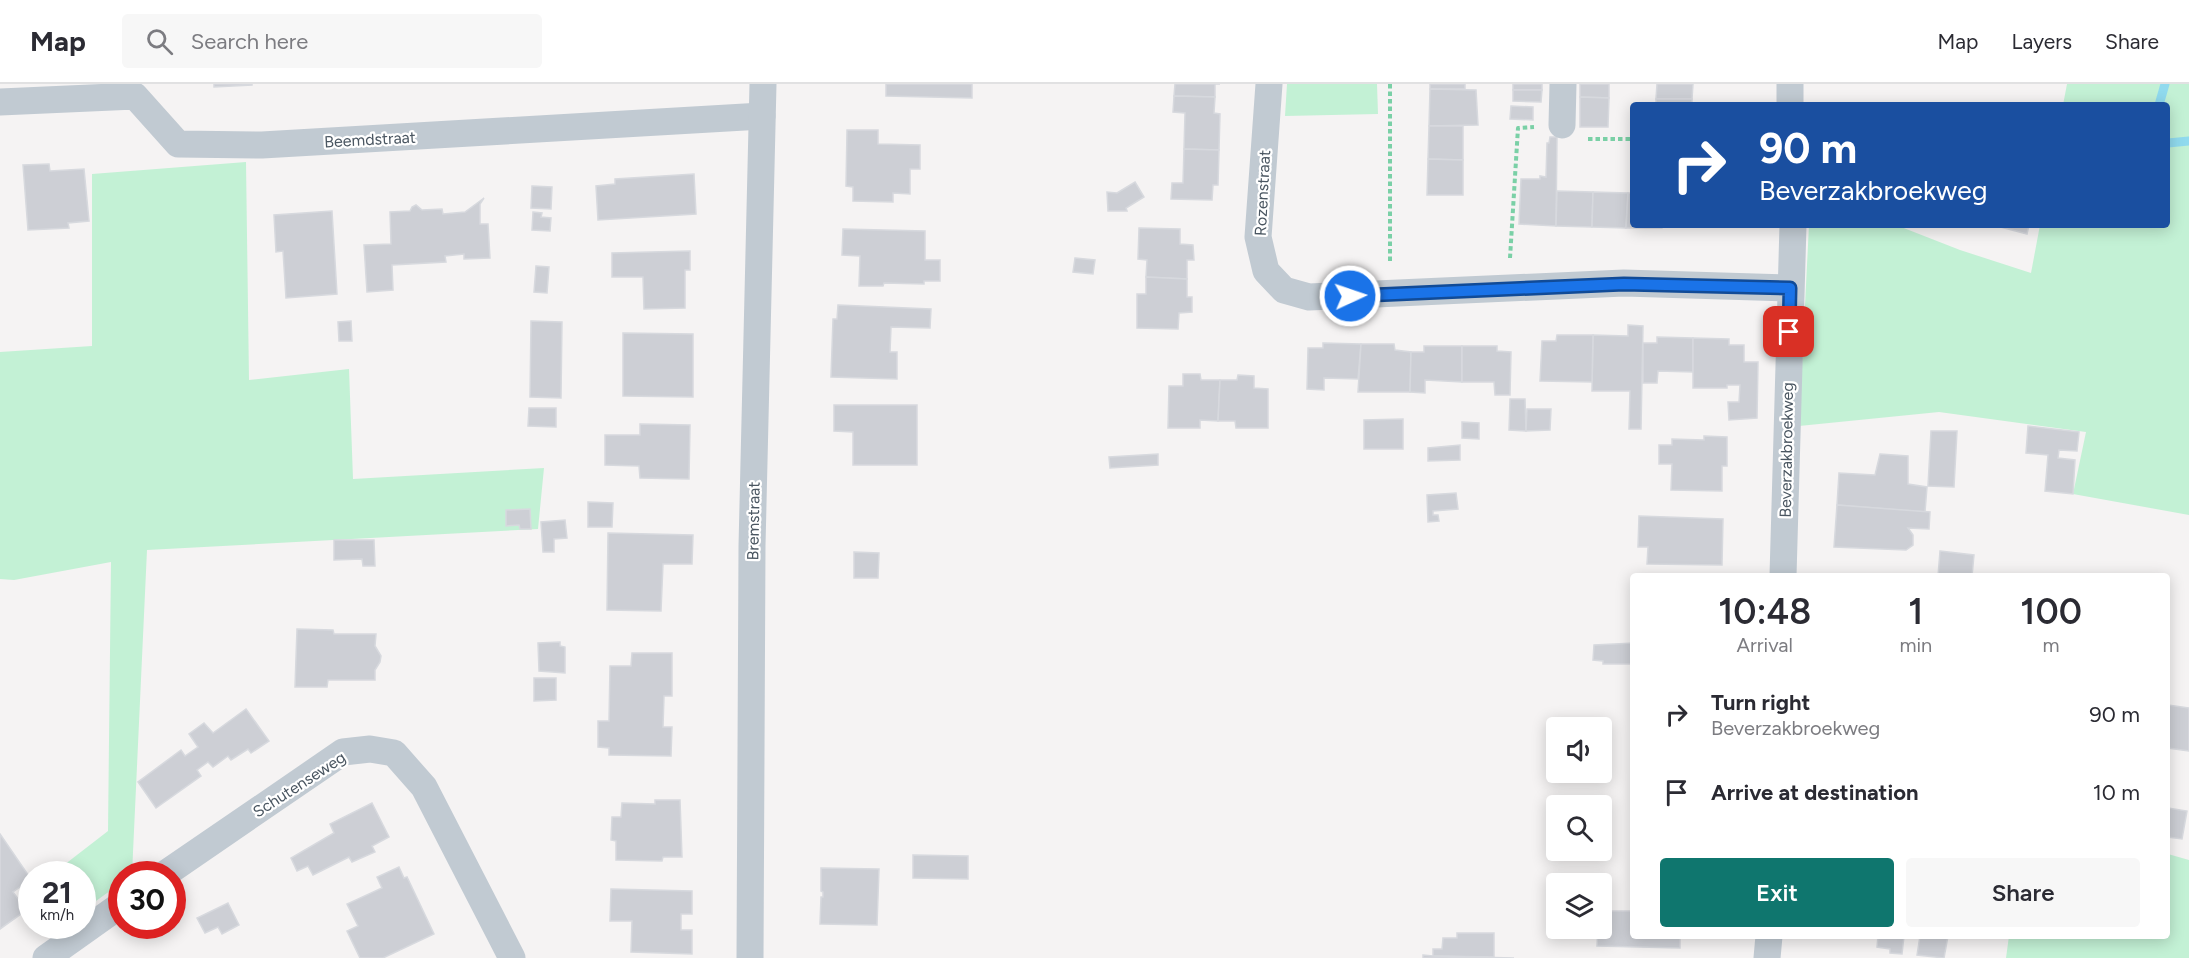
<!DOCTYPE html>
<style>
body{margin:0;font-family:Figtree,sans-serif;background:#f7f7f7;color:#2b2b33;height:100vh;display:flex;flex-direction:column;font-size:22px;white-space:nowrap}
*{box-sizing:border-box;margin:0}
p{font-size:20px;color:#7c7c81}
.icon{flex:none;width:33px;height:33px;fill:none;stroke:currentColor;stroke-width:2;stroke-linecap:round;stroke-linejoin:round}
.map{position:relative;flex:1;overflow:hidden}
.panel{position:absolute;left:1630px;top:489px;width:540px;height:366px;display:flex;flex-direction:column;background:#fff;border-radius:6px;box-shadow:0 3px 15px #0003}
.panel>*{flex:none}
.banner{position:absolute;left:1630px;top:18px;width:540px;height:126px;border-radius:6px;box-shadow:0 3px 15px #0003;background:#1a4fa0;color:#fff;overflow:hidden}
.fabs{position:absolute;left:1546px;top:633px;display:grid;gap:12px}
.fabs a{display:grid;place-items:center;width:66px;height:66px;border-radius:6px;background:#fff;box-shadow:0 3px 15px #0003;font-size:30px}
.speed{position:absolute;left:18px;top:777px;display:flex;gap:12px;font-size:30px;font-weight:700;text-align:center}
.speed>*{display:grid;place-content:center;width:78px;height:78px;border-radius:50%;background:#fff;box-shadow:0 3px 15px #0003;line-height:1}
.speed small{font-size:15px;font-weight:400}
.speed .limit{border:9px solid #d22;background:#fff;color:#111}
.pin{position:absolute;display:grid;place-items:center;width:51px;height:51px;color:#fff;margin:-26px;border-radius:12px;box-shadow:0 3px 9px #0006}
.me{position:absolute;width:66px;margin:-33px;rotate:87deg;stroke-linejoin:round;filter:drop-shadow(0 0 4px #0008)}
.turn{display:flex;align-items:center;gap:21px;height:126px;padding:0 30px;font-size:27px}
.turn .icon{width:78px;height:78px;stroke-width:2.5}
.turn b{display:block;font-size:42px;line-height:51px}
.eta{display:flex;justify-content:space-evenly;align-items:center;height:102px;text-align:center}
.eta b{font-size:36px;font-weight:600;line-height:42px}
.cta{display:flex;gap:12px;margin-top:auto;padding:12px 30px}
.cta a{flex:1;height:69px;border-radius:6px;background:#0f766e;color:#fff;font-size:24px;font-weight:600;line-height:69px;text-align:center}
.cta a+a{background:#f7f7f7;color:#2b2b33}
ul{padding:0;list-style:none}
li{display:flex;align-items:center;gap:18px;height:78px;padding:0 30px}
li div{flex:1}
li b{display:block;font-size:22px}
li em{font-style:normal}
header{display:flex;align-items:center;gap:36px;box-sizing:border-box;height:84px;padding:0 30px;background:#fff;border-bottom:2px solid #e1e1e2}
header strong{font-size:28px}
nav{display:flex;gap:33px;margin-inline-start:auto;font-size:21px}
.search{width:420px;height:54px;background:#f7f7f7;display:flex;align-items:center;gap:15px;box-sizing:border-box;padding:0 21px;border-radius:6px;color:#7c7c81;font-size:22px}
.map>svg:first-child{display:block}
.green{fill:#c3f1d5}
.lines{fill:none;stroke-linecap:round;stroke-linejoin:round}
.stream{stroke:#90daee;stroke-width:9}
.building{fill:#cdcfd5;stroke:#d7d9de;stroke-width:1.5}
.path{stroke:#7ad0a6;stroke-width:4;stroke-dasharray:4.5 3;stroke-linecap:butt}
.minor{stroke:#c1cad2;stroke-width:27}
.route-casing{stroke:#114b97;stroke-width:15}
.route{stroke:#1a73e8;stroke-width:10}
.labels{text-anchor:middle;stroke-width:4.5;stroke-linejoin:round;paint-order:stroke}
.street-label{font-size:16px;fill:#4a5661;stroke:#fff}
</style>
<header>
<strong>Map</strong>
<div class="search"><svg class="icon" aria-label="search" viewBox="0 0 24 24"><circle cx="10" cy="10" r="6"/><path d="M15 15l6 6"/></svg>Search here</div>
<nav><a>Map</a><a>Layers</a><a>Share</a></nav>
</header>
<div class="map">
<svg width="2189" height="874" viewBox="0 0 2189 874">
<rect width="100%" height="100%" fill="#f5f3f3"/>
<g class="green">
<polygon points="1287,0 1377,0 1378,30 1285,32"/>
<polygon points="2067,0 2189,0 2189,431 2073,410 2086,348 1939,328 1799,342 1809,141 1896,141 1960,166 2031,189 2040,141 2168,141 2168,21 2063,21"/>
<polygon points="246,78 249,296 349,285 353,395 544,384 538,445 147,466 132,790 122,790 121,799 89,822 83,812 82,790 69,790 64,781 108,747 111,478 14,496 0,495 0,268 92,262 92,90"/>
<polygon points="2168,770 2189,776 2189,874 2006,874 2009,852 2168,852"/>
</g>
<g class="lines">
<g class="stream">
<polyline points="2159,21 2165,0"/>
<polyline points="2168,59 2189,57"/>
</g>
</g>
<g class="building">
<polygon points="214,0 252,0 252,1 214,3"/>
<polygon points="886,0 972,0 972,14 886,12"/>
<polygon points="1175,0 1220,0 1215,0 1215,13 1174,12"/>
<rect x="1430" y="0" width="35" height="5"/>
<rect x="1513" y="0" width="29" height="6"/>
<polygon points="1580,0 1609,0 1609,14 1580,13"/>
<polygon points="1657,0 1693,0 1692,15 1656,15"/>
<polygon points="1430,5 1476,6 1478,41 1429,42"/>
<polygon points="1513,6 1542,6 1541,18 1513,17"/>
<polygon points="1174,12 1215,13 1214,29 1220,30 1219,66 1184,65 1185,29 1173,28"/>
<polygon points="1580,13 1609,14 1608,43 1580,43"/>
<rect x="1656" y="15" width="36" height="6"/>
<polygon points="1511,22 1533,23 1533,36 1510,35"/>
<polygon points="1429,42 1463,42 1463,76 1428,75"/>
<polygon points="847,46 878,46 878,60 920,61 920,85 910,85 910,110 893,109 893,118 853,117 853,103 846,102"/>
<polygon points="1550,53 1557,53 1556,142 1519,140 1521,95 1540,95 1540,92 1546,93 1547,59 1549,59"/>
<polygon points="1184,65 1219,66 1218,101 1213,101 1212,116 1171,115 1172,99 1183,99"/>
<polygon points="1428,75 1463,76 1463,111 1427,111"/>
<polygon points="49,80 50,87 84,85 89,137 68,139 69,144 28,146 23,81"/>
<polygon points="694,90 696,130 598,136 596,102 615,100 615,95"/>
<polygon points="1135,98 1144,113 1126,124 1127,127 1108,127 1107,108 1117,109"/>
<polygon points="532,102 552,103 551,125 531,124"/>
<polygon points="1557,107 1593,108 1592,143 1556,142"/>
<polygon points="1593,108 1628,109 1626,144 1592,143"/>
<polygon points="1628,109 1634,109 1634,141 1663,141 1662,144 1626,144"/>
<polygon points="484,114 480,120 480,140 488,140 490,174 464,175 464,170 445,172 446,178 392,181 393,206 367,208 364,161 391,160 390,128 410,127 412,123 416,121 422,126 442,125 443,130 465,128"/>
<polygon points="332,127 337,210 286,214 283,167 276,168 274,131"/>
<polygon points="533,128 542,129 541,133 551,134 550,147 532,146"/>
<polygon points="1993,141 2029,141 2027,150"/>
<polygon points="1139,144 1180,145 1180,160 1193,161 1194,176 1187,176 1187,195 1146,193 1147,176 1138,175"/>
<polygon points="843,145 925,147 925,176 940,176 940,197 924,197 924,200 884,199 883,202 859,202 860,172 842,171"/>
<polygon points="690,167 690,186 685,186 685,224 644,225 643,193 612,193 612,169"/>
<polygon points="1075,174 1095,176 1093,190 1073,188"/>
<polygon points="536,182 549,183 547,209 534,208"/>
<polygon points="1146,193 1187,195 1187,213 1192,213 1192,228 1179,229 1178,245 1137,244 1137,210 1146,210"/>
<polygon points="838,221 931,225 930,244 891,243 890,268 897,268 897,295 831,293 833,235 837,235"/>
<polygon points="351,237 352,257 339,257 338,238"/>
<polygon points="531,237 562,238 561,314 530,313"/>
<polygon points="1628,241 1643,242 1641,345 1629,345 1630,307 1592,307 1593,251 1628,252"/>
<polygon points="623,249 693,250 693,313 623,312"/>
<polygon points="1557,251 1593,251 1592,298 1540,297 1542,257 1556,257"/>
<polygon points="1657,253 1693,254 1693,288 1658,287 1657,299 1643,299 1643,259 1657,259"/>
<polygon points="1693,254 1729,255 1729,261 1744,261 1744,278 1758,278 1757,334 1729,336 1728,318 1739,318 1740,301 1727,301 1727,304 1693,304"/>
<polygon points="1323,259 1361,260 1358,295 1324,294 1324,306 1307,305 1308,264 1323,264"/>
<polygon points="1361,260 1394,260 1395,266 1411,268 1410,308 1358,308"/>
<polygon points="1424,262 1462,262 1462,298 1425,296 1425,309 1410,308 1411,268 1424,268"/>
<polygon points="1462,262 1497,262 1497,267 1511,268 1510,311 1495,311 1494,298 1462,298"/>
<polygon points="1183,290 1200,290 1201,296 1220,296 1218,337 1200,336 1200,344 1168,344 1169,302 1183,302"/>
<polygon points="1238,291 1254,292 1254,304 1268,305 1268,344 1236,344 1235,337 1218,337 1220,296 1237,296"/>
<polygon points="1510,315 1525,315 1526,347 1509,346"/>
<polygon points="834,321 917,321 917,381 853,381 853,348 834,347"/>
<polygon points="529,324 556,324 556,343 528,342"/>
<polygon points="1527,325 1551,325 1550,346 1526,347"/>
<polygon points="1403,335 1403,365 1364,365 1364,336"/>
<polygon points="1462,338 1479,339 1479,355 1462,354"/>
<polygon points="640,340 690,341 689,395 640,394 639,382 605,381 605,351 640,351"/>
<polygon points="2028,342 2079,348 2077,367 2059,366 2058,374 2075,376 2073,410 2045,407 2048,371 2026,369"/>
<polygon points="1931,347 1957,347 1954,403 1928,402"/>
<polygon points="1704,352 1727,353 1727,382 1722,382 1722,407 1671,406 1672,380 1659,380 1659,361 1672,361 1672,355 1704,356"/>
<polygon points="1460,361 1460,376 1428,377 1428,364"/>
<polygon points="1158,370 1158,381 1110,384 1109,373"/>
<polygon points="1880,370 1908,372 1908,400 1927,403 1925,428 1837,421 1839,389 1875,391"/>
<polygon points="1456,409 1458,425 1433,427 1433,431 1438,431 1439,437 1428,438 1427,411"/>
<polygon points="588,418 613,419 612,443 588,443"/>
<polygon points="1837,421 1930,428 1929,445 1908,444 1913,451 1913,461 1906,466 1834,463"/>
<polygon points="530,425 531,445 520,445 519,441 506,442 506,426"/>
<polygon points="1639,432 1723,435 1722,481 1647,480 1648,463 1638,463"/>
<polygon points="565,436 567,454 554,455 554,468 543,468 541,438"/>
<polygon points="608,449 693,451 692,480 663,480 661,527 607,526"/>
<polygon points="334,456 374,456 375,482 363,482 362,475 334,476"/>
<polygon points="1940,467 1974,471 1972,492 1938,492"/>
<polygon points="854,468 879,469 878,494 854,494"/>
<polygon points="297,545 333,546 334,550 376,550 375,562 381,572 380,578 375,586 375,596 328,596 327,603 295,603"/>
<polygon points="560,558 560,562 565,563 565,589 539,587 538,559"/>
<polygon points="1634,559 1634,580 1603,580 1603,577 1593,576 1594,561"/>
<polygon points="632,569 672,569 672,612 664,612 663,643 672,643 671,672 609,671 609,664 598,663 598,637 609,637 610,582 631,582"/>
<polygon points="534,594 556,594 556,616 534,617"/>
<polygon points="2168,621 2189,624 2189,667 2168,664"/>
<polygon points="246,625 269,657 251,669 248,665 231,676 228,672 213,683 208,678 197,686 201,692 156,724 138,698 181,666 185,672 198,663 189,650 204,639 213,649"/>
<polygon points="655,716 680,716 682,773 663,773 662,777 616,776 616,757 611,756 612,733 621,733 622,719 655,720"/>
<polygon points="372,719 389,753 372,762 375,768 352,778 349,773 313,791 308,782 297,787 291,774 334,749 330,740"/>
<polygon points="2168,724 2187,727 2182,755 2168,753"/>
<polygon points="0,750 31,795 13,808 21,819 27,814 22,807 32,800 32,822 0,845"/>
<polygon points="913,771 968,772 968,795 913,794"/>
<polygon points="399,783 404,794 407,793 434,850 383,874 360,874 347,847 358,842 347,820 382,804 377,793"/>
<polygon points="821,784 879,785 877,841 820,840 821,813 823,813 823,808 821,807"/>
<polygon points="611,805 692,807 692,830 681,830 681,846 692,846 692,870 631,868 632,837 610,837"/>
<polygon points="228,819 239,841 222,850 218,843 205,849 197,834"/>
<polygon points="1602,827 1634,827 1634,852 1680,852 1680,864 1597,862 1598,844 1602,844"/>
<polygon points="1457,849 1494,849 1494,873 1433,872 1433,865 1442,865 1443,854 1457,854"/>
<polygon points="1878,852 1904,852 1902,870 1890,869 1890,865 1877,863"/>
<polygon points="1920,852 1948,852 1944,874 1917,871"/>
<polygon points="1423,871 1433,872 1514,874 1423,874"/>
</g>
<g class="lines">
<g class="path">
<polyline points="1390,0 1390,179"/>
<polyline points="1588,55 1634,55"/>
<polyline points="1510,174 1518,44 1534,43"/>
</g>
<g class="minor">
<polyline points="1269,0 1258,153 1266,187 1284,206 1309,213 1624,199 1790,204"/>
<polyline points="0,18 135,12 178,60 262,61 762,32"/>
<polyline points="1790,21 1790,0"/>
<polyline points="1562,41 1563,0"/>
<polyline points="1783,492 1793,141"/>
<polyline points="165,790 343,668 370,665 394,669 424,703 512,874"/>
<polyline points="46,874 122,820"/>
<polyline points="750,874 752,462 763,0"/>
<polyline points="1767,874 1769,852"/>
</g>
</g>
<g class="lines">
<defs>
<polyline id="route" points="1350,212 1624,200 1790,204 1789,248"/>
</defs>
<use href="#route" class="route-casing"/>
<use href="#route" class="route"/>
</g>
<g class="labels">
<g class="street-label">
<text transform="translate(370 55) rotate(-3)" y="6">Beemdstraat</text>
<text transform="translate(1262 109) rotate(-87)" y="6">Rozenstraat</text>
<text transform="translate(1786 366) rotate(-89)" y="6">Beverzakbroekweg</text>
<text transform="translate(753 437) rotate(-89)" y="6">Bremstraat</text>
<text transform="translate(299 700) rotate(-33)" y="6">Schutenseweg</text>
</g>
</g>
</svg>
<div class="fabs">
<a><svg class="icon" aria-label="sound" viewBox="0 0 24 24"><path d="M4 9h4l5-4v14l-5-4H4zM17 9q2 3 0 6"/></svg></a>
<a><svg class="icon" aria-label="search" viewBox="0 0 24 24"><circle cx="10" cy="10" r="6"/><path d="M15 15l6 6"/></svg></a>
<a><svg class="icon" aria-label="layers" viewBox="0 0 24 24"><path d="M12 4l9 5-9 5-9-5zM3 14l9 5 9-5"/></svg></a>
</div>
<div class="speed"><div>21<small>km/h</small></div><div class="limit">30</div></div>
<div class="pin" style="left:1789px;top:248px;background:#d93025"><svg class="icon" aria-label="arrive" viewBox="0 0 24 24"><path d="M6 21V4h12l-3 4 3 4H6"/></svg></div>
<svg class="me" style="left:1350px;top:212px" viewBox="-20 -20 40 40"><circle r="17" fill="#1a73e8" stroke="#fff" stroke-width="3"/><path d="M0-11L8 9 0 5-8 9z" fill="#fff"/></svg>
<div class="banner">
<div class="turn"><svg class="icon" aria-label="right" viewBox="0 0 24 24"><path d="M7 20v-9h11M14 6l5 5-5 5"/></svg><div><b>90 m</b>Beverzakbroekweg</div></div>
</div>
<section class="panel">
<div class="eta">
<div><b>10:48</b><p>Arrival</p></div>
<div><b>1</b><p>min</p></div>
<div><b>100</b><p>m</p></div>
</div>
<ul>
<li><svg class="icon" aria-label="right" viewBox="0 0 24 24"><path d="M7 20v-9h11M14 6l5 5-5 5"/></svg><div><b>Turn right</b><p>Beverzakbroekweg</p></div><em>90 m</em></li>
<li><svg class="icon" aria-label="arrive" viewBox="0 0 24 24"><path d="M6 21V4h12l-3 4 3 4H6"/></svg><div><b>Arrive at destination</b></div><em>10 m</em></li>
</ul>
<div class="cta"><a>Exit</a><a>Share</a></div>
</section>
</div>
